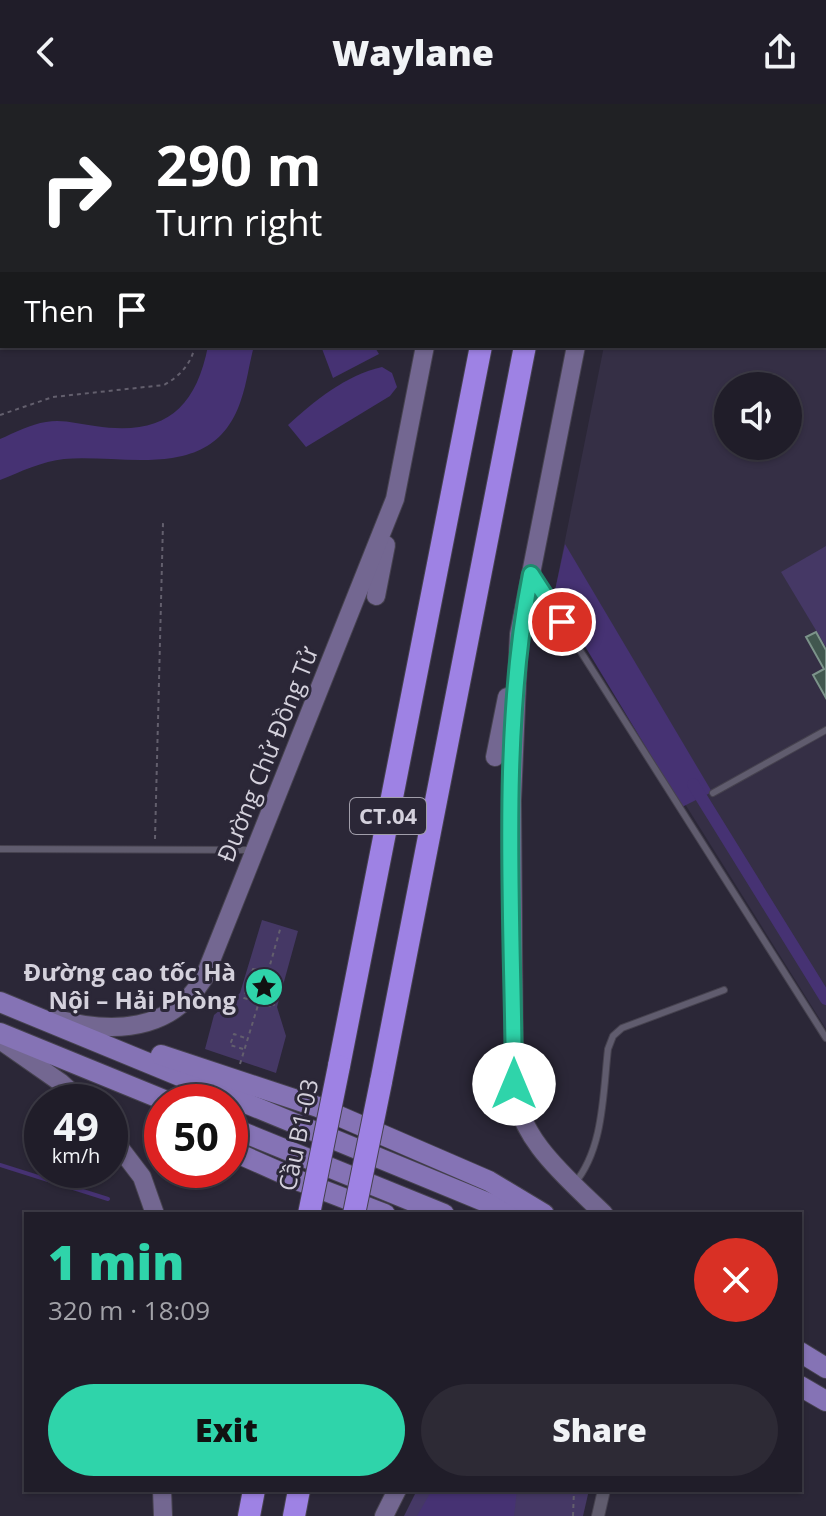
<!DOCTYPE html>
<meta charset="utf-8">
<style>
body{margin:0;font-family:"Open Sans",sans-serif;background:#2d2a35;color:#f1f3f6;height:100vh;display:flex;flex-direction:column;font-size:30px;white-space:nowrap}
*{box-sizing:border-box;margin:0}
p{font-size:26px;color:#a2a2a8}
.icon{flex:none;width:44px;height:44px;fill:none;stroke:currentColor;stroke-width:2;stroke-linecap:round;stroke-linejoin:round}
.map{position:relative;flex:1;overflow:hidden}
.side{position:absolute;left:24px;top:1108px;width:778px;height:280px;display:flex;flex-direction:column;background:#201d29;border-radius:0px;box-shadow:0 2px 6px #0004,0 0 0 2px #3d3b46}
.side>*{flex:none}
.top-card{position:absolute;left:0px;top:0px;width:826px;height:244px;box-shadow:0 2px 6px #0004,0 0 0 2px #3d3b46;background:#202124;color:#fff;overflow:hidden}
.buttons{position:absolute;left:714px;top:268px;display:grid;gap:16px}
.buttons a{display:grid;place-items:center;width:88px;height:88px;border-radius:50%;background:#201d29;box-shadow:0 2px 6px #0004,0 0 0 2px #3d3b46;font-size:40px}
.speed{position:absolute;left:24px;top:980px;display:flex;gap:16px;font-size:40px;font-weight:700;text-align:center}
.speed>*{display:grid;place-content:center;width:104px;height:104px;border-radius:50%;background:#201d29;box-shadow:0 2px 6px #0004,0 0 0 2px #3d3b46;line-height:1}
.speed small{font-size:20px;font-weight:400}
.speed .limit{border:12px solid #d22;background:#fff;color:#111}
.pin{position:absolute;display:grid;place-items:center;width:68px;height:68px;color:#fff;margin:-34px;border:4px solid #fff;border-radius:50%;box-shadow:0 2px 8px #0007}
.me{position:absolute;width:88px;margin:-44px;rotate:0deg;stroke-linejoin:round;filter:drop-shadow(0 0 6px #0008)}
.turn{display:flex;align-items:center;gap:28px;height:168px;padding:0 24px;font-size:36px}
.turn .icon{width:104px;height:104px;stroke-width:2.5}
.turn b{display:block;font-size:56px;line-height:68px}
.then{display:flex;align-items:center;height:76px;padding:0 24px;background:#0003;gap:16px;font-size:30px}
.round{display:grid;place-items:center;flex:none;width:84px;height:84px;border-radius:42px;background:#2d2a35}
.headline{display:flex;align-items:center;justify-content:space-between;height:136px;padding:0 24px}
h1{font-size:48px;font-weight:800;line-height:60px;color:#2fd4aa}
.action{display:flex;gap:16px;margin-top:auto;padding:16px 24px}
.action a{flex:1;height:92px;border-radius:48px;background:#2fd4aa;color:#111;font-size:32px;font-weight:800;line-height:92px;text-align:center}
.action a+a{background:#2d2a35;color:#f1f3f6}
header{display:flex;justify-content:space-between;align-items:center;height:104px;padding:0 24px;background:#201d29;font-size:36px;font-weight:800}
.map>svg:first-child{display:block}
.built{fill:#352f45;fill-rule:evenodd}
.green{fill:#453865}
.water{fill:#463273}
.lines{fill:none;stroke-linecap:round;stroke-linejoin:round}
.stream{stroke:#463273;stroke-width:4}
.canal{stroke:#463273;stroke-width:12}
.building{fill:#41574f;stroke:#7c938a;stroke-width:2}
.service-casing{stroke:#46424f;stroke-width:8}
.minor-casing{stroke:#46424f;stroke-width:14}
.secondary-casing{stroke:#46424f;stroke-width:20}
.primary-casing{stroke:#46424f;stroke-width:22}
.motorway-casing{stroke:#46424f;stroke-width:24}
.path{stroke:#635f6d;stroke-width:2;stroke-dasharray:4 4;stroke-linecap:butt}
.service{stroke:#605c6e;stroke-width:6}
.minor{stroke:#605c6e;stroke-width:12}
.secondary{stroke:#736791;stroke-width:18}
.primary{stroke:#8573b5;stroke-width:20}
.motorway{stroke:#9e82e4;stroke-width:22}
.motorway-bridge-casing{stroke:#46424f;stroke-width:24;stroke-linecap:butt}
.motorway-bridge{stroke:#9e82e4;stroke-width:22}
.route-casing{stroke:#1f8a6e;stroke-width:20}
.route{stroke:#2fd4aa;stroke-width:14}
.labels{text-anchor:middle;stroke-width:6;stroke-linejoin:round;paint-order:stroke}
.shield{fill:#2b2737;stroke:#a19eaa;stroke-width:2}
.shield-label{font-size:22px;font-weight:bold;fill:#d4d1dc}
.street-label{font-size:24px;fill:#d4d1dc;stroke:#2b2737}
.poi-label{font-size:24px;font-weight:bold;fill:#d4d1dc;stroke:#2b2737;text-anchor:end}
</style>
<header><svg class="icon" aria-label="back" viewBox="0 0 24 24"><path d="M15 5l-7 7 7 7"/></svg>Waylane<svg class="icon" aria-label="share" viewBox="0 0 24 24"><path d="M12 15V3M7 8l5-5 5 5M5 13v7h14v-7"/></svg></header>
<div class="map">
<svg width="826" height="1412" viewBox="0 0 826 1412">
<rect width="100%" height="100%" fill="#2b2737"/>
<path class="built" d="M781 0H826V925L554 491 604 242H824V2H775ZM728 282H788V342H728Z"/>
<g class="green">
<polygon points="826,442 826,543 781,468"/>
<polygon points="262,816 298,827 277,903 286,932 276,969 205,945 214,911 240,889"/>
<polygon points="417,1386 589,1386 583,1412 404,1412"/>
</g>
<g class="water">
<path d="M208 242H254C249 260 247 279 241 296 214 379 128 350 64 355 43 357 20 368 0 376V335C14 329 31 320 46 318 63 315 78 320 95 322 162 332 195 308 208 242Z"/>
<polygon points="321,242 374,242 379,250 333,274"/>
<path d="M382 263 392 269 397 283 390 292 306 343 288 321C314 297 346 271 382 263Z"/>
<polygon points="565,440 712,688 682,703 554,491"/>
<polygon points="432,1386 517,1386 514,1412 417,1412"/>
</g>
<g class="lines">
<g class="stream">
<polyline points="0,217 2,217"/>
<polyline points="0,1061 108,1095"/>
</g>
<polyline class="canal" points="693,680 826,895"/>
</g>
<polygon class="building" points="816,528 826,546 826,594 813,571 824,565 806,533"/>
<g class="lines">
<defs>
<g id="service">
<polyline points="534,474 826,934"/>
<polyline points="713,689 826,626"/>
<polyline points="0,745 252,746"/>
<path d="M574 1080C604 1045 603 988 608 945L613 932 622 924 724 886"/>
</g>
<g id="minor">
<polyline points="300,0 302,2"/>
<polyline points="375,2 379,0"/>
<polyline points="598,1412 604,1386"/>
</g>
<g id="secondary">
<polyline points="472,2 473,0"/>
<polyline points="623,2 624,0"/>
<path d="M576 242 519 530 512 696 514 980C517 1034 567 1074 604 1110"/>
<polyline points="376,492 386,441"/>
<polyline points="495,653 507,593"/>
<path d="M56 915C113 930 170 928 204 874L395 395 425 242"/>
<polyline points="0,936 60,978 82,998"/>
<polyline points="110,1031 142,1073 155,1110"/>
<polyline points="162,1386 163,1412"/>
<polyline points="384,1412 397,1386"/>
</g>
<g id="primary">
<polyline points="0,898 515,1110"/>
<polyline points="0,929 169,998"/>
<polyline points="161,951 318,1003 489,1077 544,1110"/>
<polyline points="230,1023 444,1110"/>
<polyline points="230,1046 302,1078 385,1110"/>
<polyline points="800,1248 826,1264"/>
<polyline points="800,1282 826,1297"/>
</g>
<g id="motorway">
<polyline points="527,2 528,0"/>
<polyline points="573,2 573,0"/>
<polyline points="339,962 481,242"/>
<polyline points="381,978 525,242"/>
<polyline points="249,1412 254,1386"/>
<polyline points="294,1412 299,1386"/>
</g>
</defs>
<use href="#service" class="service-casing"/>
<use href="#minor" class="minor-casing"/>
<use href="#secondary" class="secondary-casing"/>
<use href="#primary" class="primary-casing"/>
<use href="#motorway" class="motorway-casing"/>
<g class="path">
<polyline points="755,2 761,0"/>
<polyline points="824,226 826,229"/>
<path d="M0 311 53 293 164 281C180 272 191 260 195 242"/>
<polyline points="155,735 163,419"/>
<polygon points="253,865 282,873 273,903 244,894"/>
<polyline points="268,868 281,822"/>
<polyline points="268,892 273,886 272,879 264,874 253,880 255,889 274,898"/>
<polyline points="243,945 230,941 234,930 245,934"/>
<polyline points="240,960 259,898"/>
<polyline points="573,1412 574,1386"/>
</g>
<use href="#service" class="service"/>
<use href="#minor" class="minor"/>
<use href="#secondary" class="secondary"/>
<use href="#primary" class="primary"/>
<use href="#motorway" class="motorway"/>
<defs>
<g id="motorway-bridge">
<polyline points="309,1110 339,962"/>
<polyline points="354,1110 381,978"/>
</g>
</defs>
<use href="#motorway-bridge" class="motorway-bridge-casing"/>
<use href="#motorway-bridge" class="motorway-bridge"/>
</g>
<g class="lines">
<defs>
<path id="route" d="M514 980C513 816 499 630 531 470L562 518"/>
</defs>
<use href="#route" class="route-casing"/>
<use href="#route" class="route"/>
</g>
<defs>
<symbol id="sight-disc" viewBox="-11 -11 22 22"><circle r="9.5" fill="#2fd4aa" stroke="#2b2737"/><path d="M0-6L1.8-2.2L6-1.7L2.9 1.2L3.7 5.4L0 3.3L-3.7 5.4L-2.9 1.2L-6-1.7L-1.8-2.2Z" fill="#111"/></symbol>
</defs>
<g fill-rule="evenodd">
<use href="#sight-disc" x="242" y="861" width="44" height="44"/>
</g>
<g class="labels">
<rect class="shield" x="350" y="694" width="76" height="36" rx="6"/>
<g class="shield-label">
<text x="388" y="720">CT.04</text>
</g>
<g class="street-label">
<text transform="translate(268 651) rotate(-68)" y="8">Đường Chử Đồng Tử</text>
<text transform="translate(299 1031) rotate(-78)" y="8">Cầu B1-03</text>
</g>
<g class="poi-label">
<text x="236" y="877">Đường cao tốc Hà<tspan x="236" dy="28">Nội – Hải Phòng</tspan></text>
</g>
</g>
</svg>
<div class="buttons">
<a><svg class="icon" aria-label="sound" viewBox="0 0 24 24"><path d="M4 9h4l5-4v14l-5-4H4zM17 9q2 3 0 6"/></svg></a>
</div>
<div class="speed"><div>49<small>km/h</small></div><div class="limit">50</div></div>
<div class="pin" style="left:562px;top:518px;background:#d93025"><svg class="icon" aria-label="arrive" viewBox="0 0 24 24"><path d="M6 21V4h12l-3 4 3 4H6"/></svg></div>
<svg class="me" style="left:514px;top:980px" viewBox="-20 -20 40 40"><circle r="19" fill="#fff"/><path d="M0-13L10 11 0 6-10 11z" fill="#2fd4aa"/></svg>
<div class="top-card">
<div class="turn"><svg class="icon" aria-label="right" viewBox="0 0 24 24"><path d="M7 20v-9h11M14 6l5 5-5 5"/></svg><div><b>290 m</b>Turn right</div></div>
<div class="then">Then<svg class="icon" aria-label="arrive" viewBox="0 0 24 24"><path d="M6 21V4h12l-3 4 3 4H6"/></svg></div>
</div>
<section class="side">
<div class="headline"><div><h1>1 min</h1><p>320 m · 18:09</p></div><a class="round" style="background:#d93025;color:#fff"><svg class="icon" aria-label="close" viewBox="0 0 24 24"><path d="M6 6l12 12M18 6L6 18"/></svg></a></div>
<div class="action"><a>Exit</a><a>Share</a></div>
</section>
</div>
